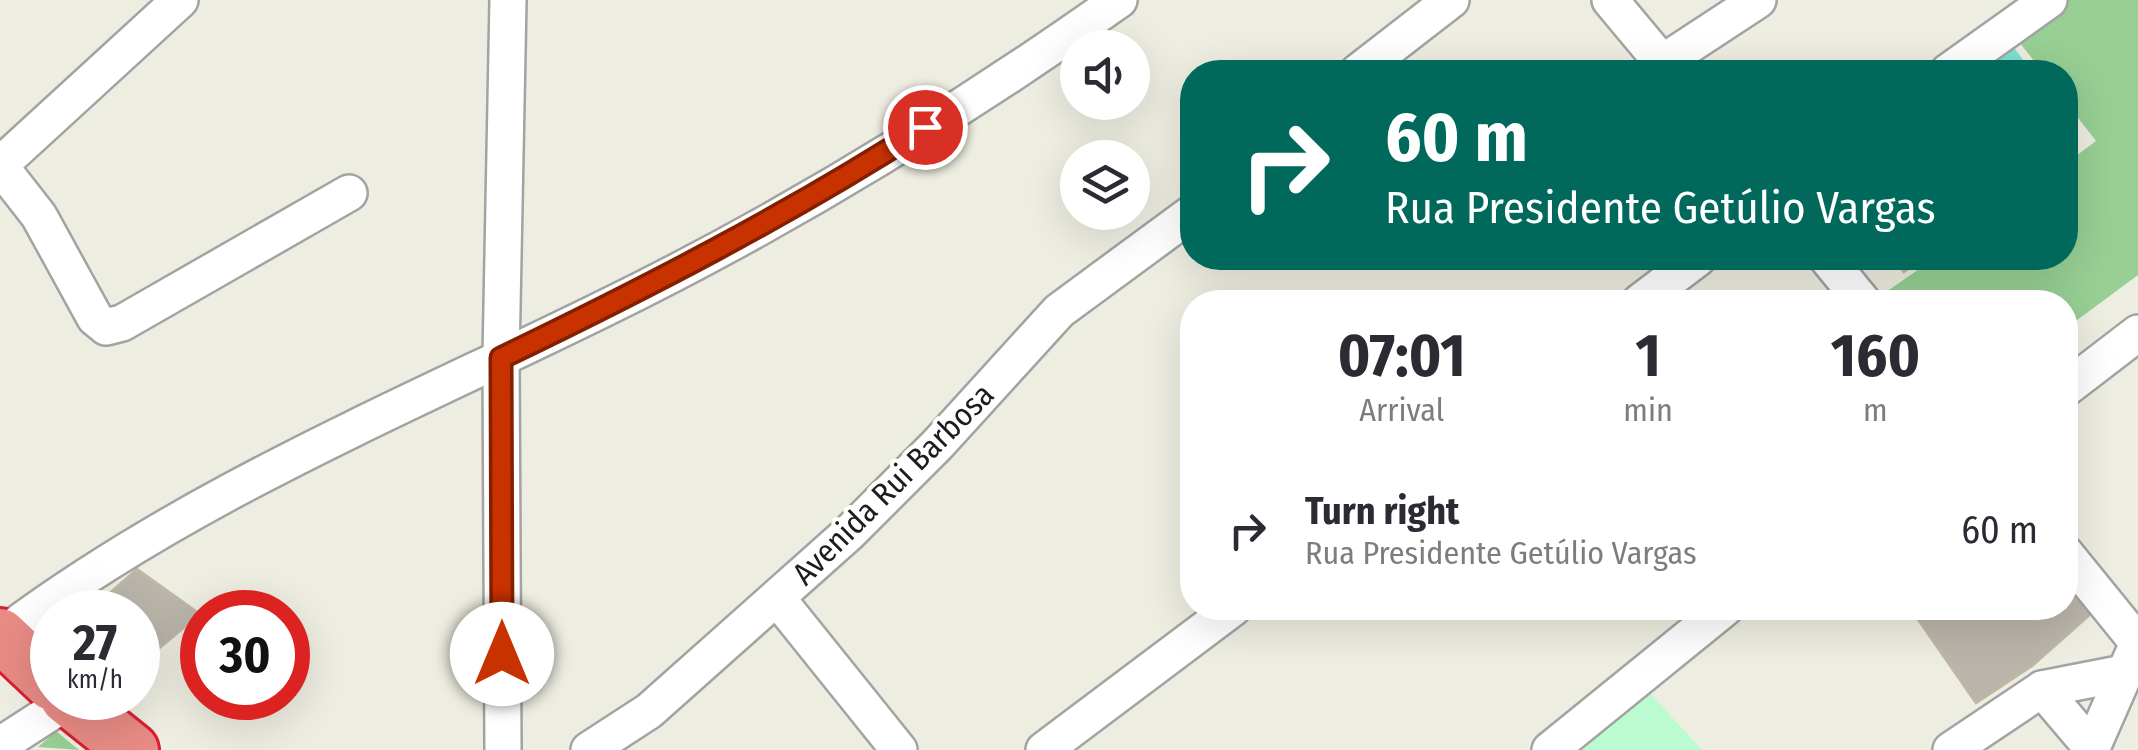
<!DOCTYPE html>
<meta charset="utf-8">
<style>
body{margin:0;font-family:"Fira Sans Condensed",sans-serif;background:#f7f7f7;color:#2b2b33;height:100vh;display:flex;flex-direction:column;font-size:38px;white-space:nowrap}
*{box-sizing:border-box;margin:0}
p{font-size:32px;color:#7c7c81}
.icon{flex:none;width:55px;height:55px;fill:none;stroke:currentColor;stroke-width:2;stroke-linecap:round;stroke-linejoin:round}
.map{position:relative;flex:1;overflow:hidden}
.details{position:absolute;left:1180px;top:290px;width:898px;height:330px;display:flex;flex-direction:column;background:#fff;border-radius:40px;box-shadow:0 10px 40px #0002}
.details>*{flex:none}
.banner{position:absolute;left:1180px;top:60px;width:898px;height:210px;border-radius:40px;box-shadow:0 10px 40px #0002;background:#00695c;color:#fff;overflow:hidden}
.tools{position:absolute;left:1060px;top:30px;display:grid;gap:20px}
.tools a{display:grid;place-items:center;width:90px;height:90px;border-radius:50%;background:#fff;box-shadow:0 10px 40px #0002;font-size:50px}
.speed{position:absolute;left:30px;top:590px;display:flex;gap:20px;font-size:50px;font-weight:700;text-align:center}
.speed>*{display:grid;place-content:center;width:130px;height:130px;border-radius:50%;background:#fff;box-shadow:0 10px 40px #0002;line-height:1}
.speed small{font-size:25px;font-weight:400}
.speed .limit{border:15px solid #d22;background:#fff;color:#111}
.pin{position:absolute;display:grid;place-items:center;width:85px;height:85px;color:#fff;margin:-42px;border:5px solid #fff;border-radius:50%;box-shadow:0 2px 10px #0007}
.me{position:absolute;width:110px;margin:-55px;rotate:0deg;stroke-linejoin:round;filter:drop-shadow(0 0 8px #0008)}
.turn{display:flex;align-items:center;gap:35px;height:210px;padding:0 40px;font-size:45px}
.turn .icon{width:130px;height:130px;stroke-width:2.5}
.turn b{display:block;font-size:70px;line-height:85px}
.eta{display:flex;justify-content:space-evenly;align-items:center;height:170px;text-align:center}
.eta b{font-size:60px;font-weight:700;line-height:70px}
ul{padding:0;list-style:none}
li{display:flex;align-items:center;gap:30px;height:140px;padding:0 40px}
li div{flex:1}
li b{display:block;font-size:38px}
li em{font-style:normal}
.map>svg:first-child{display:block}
.forest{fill:#97cf94}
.park{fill:#bbfbd0}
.pitch{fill:#7ce0d2}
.building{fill:#bab5aa;stroke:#c0b7a3;stroke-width:2.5}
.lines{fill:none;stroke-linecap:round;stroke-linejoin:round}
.minor-casing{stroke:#a3a3a3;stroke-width:40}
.highway-casing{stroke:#db1e31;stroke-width:58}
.minor{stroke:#fff;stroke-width:35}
.highway{stroke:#e88b85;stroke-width:52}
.route-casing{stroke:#822000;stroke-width:25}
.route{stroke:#c83100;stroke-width:18}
.labels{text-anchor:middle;stroke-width:8;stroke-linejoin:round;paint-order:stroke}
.street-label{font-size:32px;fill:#1c1c1c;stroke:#fff}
</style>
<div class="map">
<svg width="2138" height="750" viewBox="0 0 2138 750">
<rect width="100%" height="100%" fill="#eeede1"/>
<g class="forest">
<polygon points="2066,0 2138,0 2138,275 2065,329 2065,302 1894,302 1886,292 1935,258 2065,258 2065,164 2096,141 2065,101 2065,72 2043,72 2015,37"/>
<polygon points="56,731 79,750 38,747"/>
</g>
<polygon class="park" points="1646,689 1702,750 1575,750"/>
<polygon class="pitch" points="2006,37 2032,72 1959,72"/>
<g class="building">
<polygon points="1893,258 1923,258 1904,272"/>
<polygon points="137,569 200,614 138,666 138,612 88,612"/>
<polygon points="2065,572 2095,610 2032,666 1976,703 1910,608 2065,608"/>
</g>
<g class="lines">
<defs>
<g id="minor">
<polyline points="1610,0 1670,72"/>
<polyline points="1662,63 1758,0"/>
<polyline points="1358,72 1451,0"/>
<polyline points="1948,72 2049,0"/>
<polyline points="0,165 180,0"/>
<polyline points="0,166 39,216 95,318 106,327 122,323 349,193"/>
<polyline points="1827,258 1863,302"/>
<polyline points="1640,302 1698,258"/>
<polyline points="2065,389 2138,333"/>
<polyline points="2065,553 2138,643"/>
<polyline points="777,598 899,750"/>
<path d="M1 636C184 498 395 411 599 311 780 223 955 116 1119 0"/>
<polyline points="2042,689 2092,748"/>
<polyline points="0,745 70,700"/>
<polyline points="503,750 501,358 508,0"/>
<polyline points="589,750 649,711 849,533 938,444 1059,311 1192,213"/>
<polyline points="1044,750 1233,608"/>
<polyline points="1550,750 1725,608"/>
<polyline points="1951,750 2042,689 2124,673"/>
<polyline points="2091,750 2138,643"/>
</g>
<g id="highway">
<polyline points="0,635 52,684"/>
<polyline points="67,698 132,750"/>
</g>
</defs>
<use href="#minor" class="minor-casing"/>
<use href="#highway" class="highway-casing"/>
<use href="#minor" class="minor"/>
<use href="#highway" class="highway"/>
</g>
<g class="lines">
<defs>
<path id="route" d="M502 654 501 358C646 288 790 214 925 127"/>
</defs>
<use href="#route" class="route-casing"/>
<use href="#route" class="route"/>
</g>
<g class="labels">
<g class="street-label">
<text transform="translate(893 484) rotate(-45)" y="11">Avenida Rui Barbosa</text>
</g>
</g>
</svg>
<div class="tools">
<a><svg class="icon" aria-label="sound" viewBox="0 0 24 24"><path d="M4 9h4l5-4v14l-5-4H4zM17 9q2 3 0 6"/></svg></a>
<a><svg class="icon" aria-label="layers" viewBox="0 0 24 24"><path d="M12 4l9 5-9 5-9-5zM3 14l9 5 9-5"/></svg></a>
</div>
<div class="speed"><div>27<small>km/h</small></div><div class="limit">30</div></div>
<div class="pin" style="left:925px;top:127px;background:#d93025"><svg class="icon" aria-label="arrive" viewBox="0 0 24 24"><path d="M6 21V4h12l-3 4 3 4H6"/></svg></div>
<svg class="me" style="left:502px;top:654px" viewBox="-20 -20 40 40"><circle r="19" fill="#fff"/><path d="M0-13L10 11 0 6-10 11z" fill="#c83100"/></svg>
<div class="banner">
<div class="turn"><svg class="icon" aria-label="right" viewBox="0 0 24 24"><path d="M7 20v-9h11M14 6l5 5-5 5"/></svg><div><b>60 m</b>Rua Presidente Getúlio Vargas</div></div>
</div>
<section class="details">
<div class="eta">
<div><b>07:01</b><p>Arrival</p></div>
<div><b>1</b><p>min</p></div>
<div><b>160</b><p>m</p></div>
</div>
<ul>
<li><svg class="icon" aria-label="right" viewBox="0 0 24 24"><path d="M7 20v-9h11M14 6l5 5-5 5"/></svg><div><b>Turn right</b><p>Rua Presidente Getúlio Vargas</p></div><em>60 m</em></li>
</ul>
</section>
</div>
